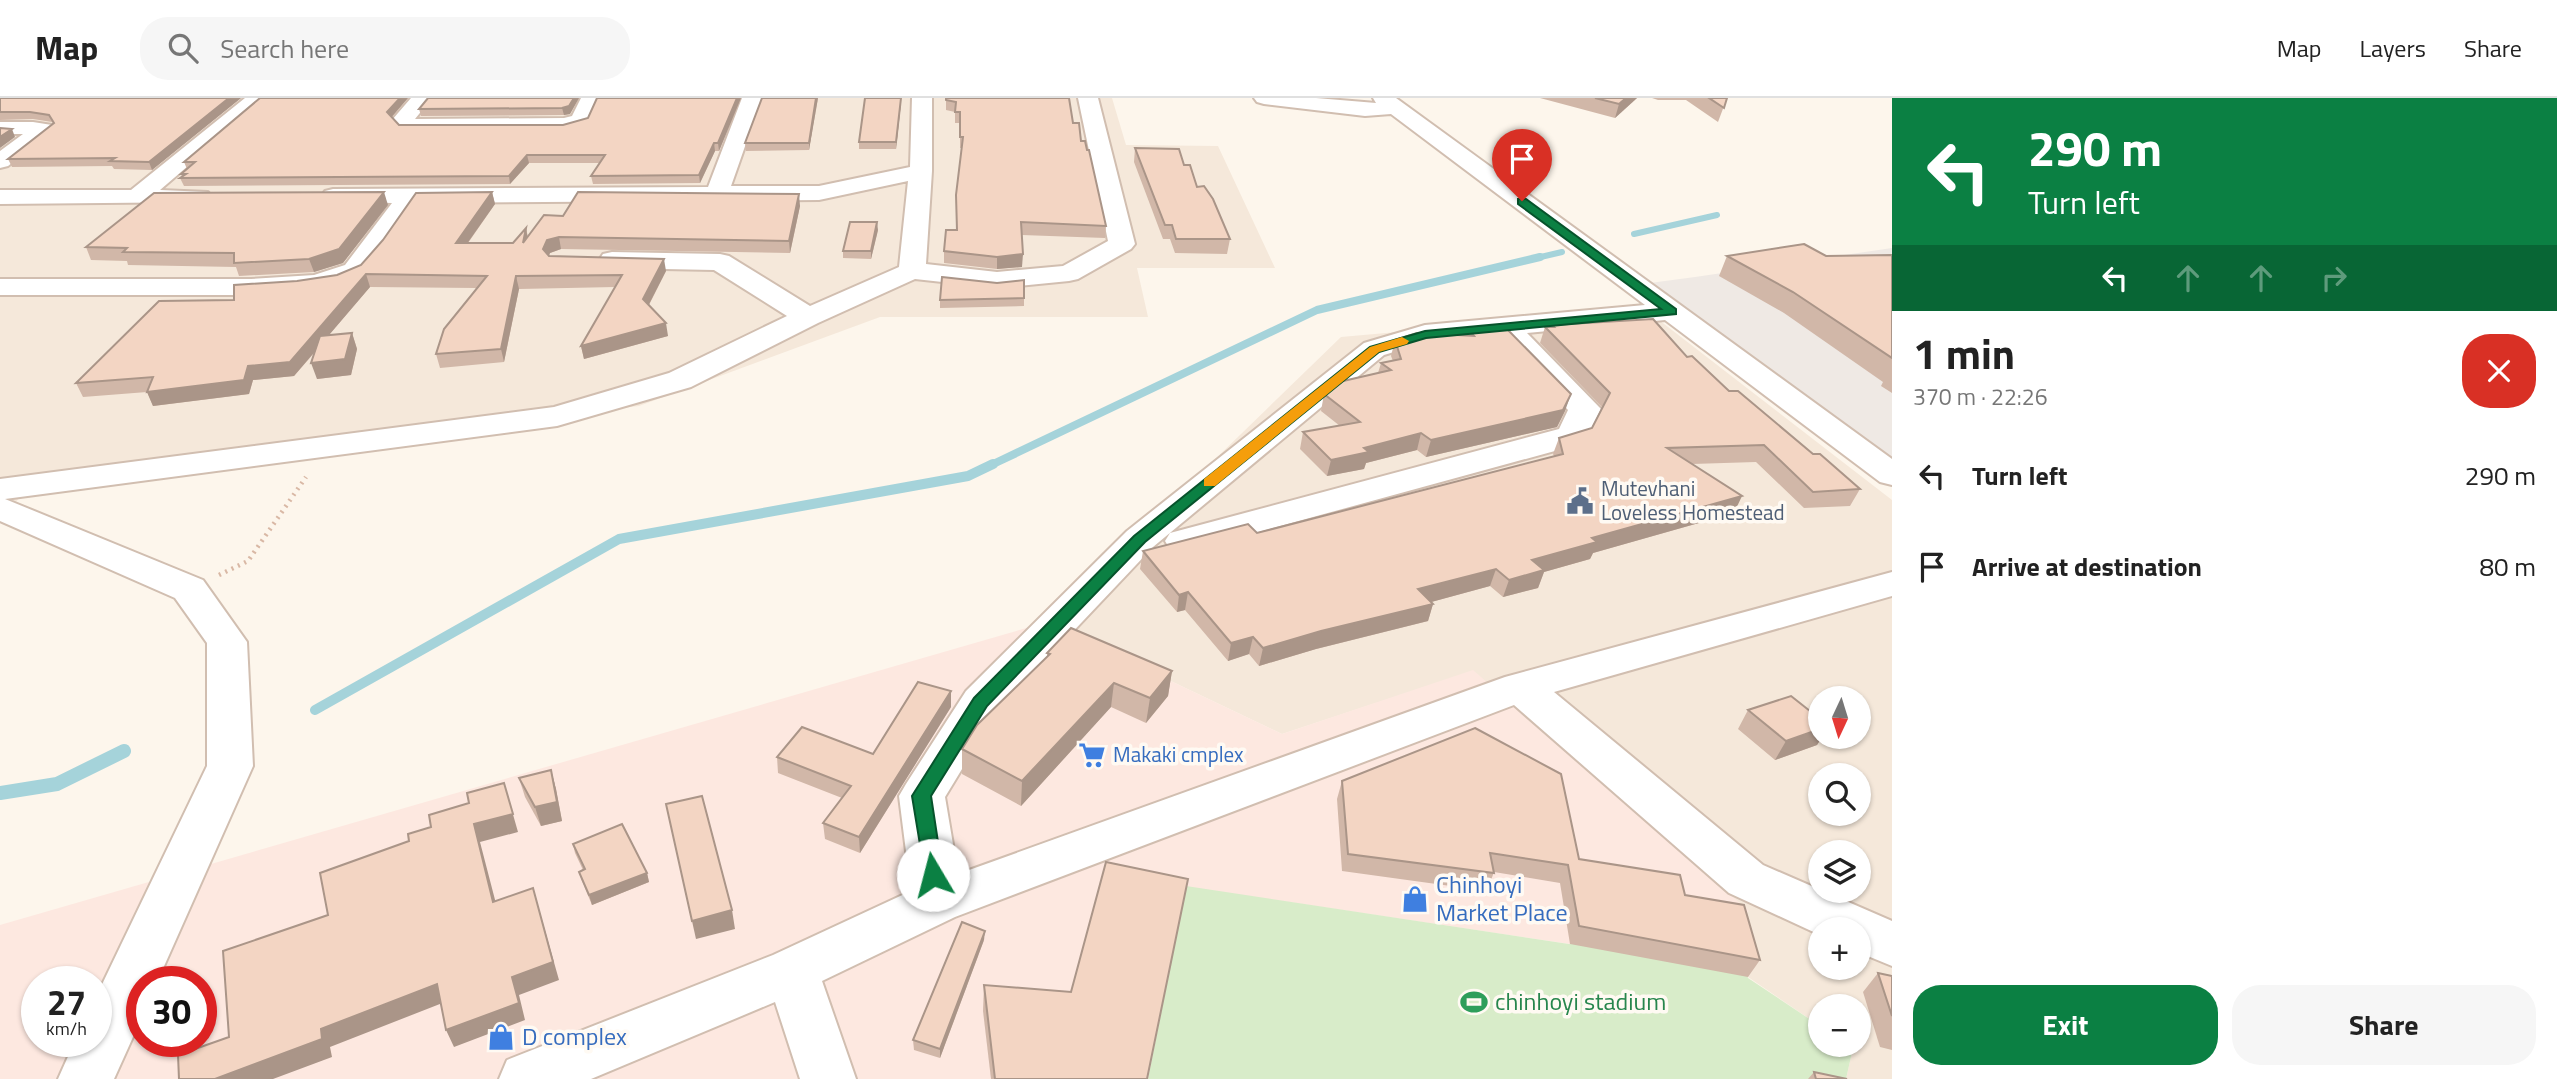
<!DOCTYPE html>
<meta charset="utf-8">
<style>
body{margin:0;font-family:"Titillium Web",sans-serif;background:#f6f6f6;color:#222;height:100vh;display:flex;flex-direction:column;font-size:26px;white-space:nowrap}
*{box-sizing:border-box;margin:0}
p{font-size:23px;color:#767676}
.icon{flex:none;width:38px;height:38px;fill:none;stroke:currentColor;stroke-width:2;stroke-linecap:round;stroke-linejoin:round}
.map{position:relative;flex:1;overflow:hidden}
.details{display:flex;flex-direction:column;background:#fff;width:665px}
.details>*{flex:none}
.hud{background:#0b8043;color:#fff;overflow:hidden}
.needle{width:46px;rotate:184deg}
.fabs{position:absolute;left:1808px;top:588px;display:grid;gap:14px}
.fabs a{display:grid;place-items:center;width:63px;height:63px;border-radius:50%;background:#fff;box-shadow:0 2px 5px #0004;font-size:35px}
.speed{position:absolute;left:21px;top:868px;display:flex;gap:14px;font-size:35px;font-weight:700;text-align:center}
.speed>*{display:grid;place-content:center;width:91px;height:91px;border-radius:50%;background:#fff;box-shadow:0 2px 5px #0004;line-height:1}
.speed small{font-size:18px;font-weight:400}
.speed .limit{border:10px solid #d22;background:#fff;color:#111}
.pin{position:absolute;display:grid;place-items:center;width:60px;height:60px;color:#fff;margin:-72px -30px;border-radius:50% 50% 50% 0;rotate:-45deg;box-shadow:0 0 7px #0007}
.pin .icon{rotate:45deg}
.me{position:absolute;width:77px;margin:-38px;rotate:352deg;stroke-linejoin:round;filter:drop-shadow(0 0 5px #0008)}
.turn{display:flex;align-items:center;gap:24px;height:147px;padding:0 21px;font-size:32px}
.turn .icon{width:91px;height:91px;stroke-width:2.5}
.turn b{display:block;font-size:49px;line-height:60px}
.lanes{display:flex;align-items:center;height:66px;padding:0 21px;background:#0003;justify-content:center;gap:35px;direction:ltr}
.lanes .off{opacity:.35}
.round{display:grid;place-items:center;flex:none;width:74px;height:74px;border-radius:28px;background:#f6f6f6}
.overview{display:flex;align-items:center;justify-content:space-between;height:119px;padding:0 21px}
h1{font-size:42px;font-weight:700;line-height:52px}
.button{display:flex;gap:14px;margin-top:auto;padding:14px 21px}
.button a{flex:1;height:80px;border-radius:28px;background:#0b8043;color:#fff;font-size:28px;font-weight:700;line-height:80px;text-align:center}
.button a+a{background:#f6f6f6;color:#222}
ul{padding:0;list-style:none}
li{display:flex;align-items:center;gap:21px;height:91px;padding:0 21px}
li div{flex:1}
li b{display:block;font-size:26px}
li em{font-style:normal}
header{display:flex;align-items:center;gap:42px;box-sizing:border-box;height:98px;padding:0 35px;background:#fff;border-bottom:2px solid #e0e0e0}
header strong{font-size:33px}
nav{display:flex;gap:38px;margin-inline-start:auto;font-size:24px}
.search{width:490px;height:63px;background:#f6f6f6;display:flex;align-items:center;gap:18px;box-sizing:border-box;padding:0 24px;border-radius:28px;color:#767676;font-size:26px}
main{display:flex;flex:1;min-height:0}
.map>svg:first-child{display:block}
.residential{fill:#f5e8da;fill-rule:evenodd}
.commercial{fill:#fde8e0;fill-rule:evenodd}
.industrial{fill:#efe9e4}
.green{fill:#d8ecc9}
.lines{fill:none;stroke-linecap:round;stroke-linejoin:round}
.stream-far3{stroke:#a5d3da;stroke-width:6}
.stream-far2{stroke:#a5d3da;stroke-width:8}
.stream-far1{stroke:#a5d3da;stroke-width:10}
.stream{stroke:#a5d3da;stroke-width:14}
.minor-casing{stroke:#d1beb0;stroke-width:4}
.path{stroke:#d9b8a5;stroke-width:4.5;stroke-dasharray:2 5;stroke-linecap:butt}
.minor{fill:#fff;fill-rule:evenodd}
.wall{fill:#d1b7a8}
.shaded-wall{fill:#aa9588}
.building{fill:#f3d5c3;stroke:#aa9588;stroke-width:2}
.route{fill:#0b8043;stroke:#07532c;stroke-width:2}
.slow{fill:#f59e0b}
.labels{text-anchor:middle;stroke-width:7;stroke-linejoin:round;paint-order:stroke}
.service-label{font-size:21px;fill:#4e5e75;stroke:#fffaf3;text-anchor:start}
.shop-label{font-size:21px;fill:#366cbe;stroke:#fffaf3;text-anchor:start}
.near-shop-label{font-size:24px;fill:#366cbe;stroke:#fffaf3;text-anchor:start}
.near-leisure-label{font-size:24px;fill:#27864d;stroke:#fffaf3;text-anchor:start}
</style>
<header>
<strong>Map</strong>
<div class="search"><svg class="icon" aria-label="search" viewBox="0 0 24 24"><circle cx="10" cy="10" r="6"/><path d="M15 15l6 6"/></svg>Search here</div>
<nav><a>Map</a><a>Layers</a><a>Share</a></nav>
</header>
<main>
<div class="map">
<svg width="1892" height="981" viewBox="0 0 1892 981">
<rect width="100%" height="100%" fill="#fdf6ec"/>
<g class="residential">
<polygon points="0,0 1112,0 1126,47 1218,48 1275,170 1137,170 1148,219 880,219 639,308 137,367 22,397 0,422"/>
<path d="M1646 212 1892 402V981H1846L1853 950 1848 947H1858V908H1820V928L1748 879 1732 825 1748 814 1473 573 1282 636 1047 524 1341 239ZM1820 600H1858V639H1820ZM1820 677H1858V716H1820ZM1820 754H1858V793H1820ZM1820 831H1858V870H1820Z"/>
</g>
<path class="commercial" d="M1047 524 1282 636 1473 572 1749 813 1732 825 1570 846 1187 789 1148 981H0V827ZM37 884H96V943H37ZM142 884H201V943H142Z"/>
<polygon class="industrial" points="1892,150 1892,362 1650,185 1695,179"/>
<polygon class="green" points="1186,788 1569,846 1732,825 1748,880 1820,928 1820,947 1848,947 1853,950 1846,981 1148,981"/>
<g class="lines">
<g class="stream-far3">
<polyline points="1634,136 1717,117"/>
<polyline points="1532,161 1562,154"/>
</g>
<polyline class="stream-far2" points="989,368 1317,212 1540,159"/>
<polyline class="stream-far1" points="315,612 619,441 968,378 993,366"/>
<polyline class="stream" points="0,695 57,686 124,653"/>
<defs>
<g id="minor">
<polygon points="245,0 267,0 160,92 208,94 212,99 208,104 0,106 0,92 131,92"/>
<polygon points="411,0 432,0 415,21 564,20 572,18 581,0 601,0 587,26 564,32 409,33 401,32 392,22"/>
<polygon points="742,0 762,0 731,88 819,88 910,69 912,0 932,0 932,73 926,166 997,174 1063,168 1108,143 1078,0 1098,0 1135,146 1131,151 1078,181 1069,183 997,190 915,181 818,225 691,289 557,328 5,401 203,482 247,544 253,668 157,884 142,884 142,919 114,981 58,981 75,943 96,943 96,899 207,668 207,545 175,500 0,423 0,381 554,309 669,275 787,218 714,172 612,170 603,168 599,162 603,156 612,154 720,156 729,158 810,208 899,169 908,83 819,102 417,105 363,179 317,193 251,197 0,197 0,181 251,181 314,177 345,167 392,105 325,103 321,98 325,93 333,91 708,89"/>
<polygon points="1254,0 1316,0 1376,5 1373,0 1396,0 1892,361 1892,387 1880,384 1665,222 1527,235 1601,311 1584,345 1196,451 1183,454 1170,451 1165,443 1170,435 1559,331 1568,312 1497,238 1427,244 1384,257 1153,449 996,615 945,699 958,776 1505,579 1892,474 1892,498 1554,594 1763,767 1892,823 1892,868 1858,854 1858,831 1820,831 1820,837 1729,795 1514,607 955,819 822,883 856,981 800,981 775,904 591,981 499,981 507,962 773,857 911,793 899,698 906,686 966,593 1127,433 1364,245 1425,227 1645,207 1391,16 1365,18 1264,6 1257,4"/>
<polygon points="0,24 33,24 52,27 55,32 8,68 0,70 0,53 23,36 0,36"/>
</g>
</defs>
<use href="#minor" class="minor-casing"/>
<polyline class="path" points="219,477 248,463 306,379"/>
<use href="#minor" class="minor"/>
</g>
<g class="wall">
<polygon points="0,0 241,0 152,72 114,71 112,68 12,69 8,61 53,26 52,24 33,21 0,22"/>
<polygon points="260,0 408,0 392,19 399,27 563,27 741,0 719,53 715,53 700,85 593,86 591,78 600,65 529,65 510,86 184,88 180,80 182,79 181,76 187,71 184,64"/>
<polygon points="428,0 579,0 570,16 564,17 421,18 419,11"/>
<polygon points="818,0 809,52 746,53 745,45"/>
<polygon points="946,0 1073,25 1081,43 1087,52 1106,128 1105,140 1022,137 1022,169 997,171 944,165 944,153 956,132 962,50 960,50 960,25 955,25 955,14 946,12"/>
<polygon points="1540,0 1637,0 1615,20"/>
<polygon points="1652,0 1727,0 1718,24 1686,2 1658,2"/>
<polygon points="901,5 896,51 859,51 859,44"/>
<polygon points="1135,50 1184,67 1230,141 1227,156 1175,155 1170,141 1163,141 1134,64"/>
<polygon points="492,94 495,106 468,145 513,145 526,130 528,139 563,118 800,108 790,155 561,151 550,155 549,158 666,173 649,207 668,238 584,261 581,248 615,189 519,191 504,264 440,270 436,256 476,190 370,189 329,237 352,235 357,251 351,277 317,281 315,254 294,278 253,282 249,296 153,308 147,294 83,299 76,285 234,202 297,183 337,177 361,167"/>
<polygon points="388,107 343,165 314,174 239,178 236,169 128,167 127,163 91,162 86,149"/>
<polygon points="878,132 871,161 843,160 843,153"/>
<polygon points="1892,157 1892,295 1881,288 1883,284 1784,215 1719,178 1727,158"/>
<polygon points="1024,200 1024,208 940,210 940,202"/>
<polygon points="1552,227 1687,259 1729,293 1860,391 1850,408 1804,410 1756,364 1692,366 1734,415 1593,455 1590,461 1544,474 1538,490 1503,499 1490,488 1431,504 1433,506 1428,523 1316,551 1259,568 1249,556 1228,563 1185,512 1177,514 1140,471 1143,453 1257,435 1554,358 1553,356 1559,340 1592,330 1602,309 1540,245 1545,229 1551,229"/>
<polygon points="1469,232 1565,313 1557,329 1426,359 1417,352 1366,365 1364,371 1327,378 1300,351 1303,334 1340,328 1321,313 1324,296 1378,275 1381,265 1393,263 1391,258 1395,242 1467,238"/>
<polygon points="1047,555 1172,573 1168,598 1146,625 1111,609 1021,708 962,676 962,651 1047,558"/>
<polygon points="951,609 860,755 825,741 823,725 842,700 778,675 777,659 873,656"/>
<polygon points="1748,612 1820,639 1822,639 1817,647 1775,662 1738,631"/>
<polygon points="551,672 556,691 562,723 541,728 525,699 519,680"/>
<polygon points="1342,683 1579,761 1685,797 1760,862 1748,879 1570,846 1560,785 1494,774 1487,793 1342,773 1337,701"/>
<polygon points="573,746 647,775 649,784 592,807 582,783 579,774 583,772 575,755"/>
<polygon points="984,842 940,960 914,952 913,942"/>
<polygon points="1878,875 1892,878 1892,952 1880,949 1863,894"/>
<polygon points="984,887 1148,981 991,981 983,913"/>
<polygon points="1814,974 1847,981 1808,981"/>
</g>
<g class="shaded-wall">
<polygon points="229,0 241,0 152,72 149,64"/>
<polygon points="400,0 408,0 389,22 387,14"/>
<polygon points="574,0 579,0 570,16 564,17 562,10"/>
<polygon points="737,0 741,0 719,53 718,45"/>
<polygon points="816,0 818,0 809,52 809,45"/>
<polygon points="901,0 901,5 896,51 896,44"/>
<polygon points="1626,0 1637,0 1615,20 1619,6"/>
<polygon points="12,31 15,39 0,50 0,39"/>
<polygon points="714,45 715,53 700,85 699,77"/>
<polygon points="527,57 529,65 510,86 509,78"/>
<polygon points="384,94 388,107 343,165 314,174 309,161"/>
<polygon points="492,94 495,106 459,157 456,145"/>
<polygon points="799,96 800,108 790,155 789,143"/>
<polygon points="877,124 878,132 871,161 871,153"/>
<polygon points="526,130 528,142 523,145"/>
<polygon points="559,139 561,151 550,155 546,163 543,151 547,142"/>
<polygon points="1023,156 1022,169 997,171 997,159"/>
<polygon points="664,161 666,173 645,214 643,201"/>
<polygon points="366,176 370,189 294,278 253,282 249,296 153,308 147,294"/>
<polygon points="516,178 519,191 504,264 501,251"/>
<polygon points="666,225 668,238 584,261 581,248"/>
<polygon points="352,235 357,251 351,277 317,281 311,265"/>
<polygon points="1571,296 1565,313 1557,329 1426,359 1431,342"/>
<polygon points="1421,335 1417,352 1366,365 1364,371 1327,378 1331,362 1364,350"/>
<polygon points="1742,398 1734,415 1593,455 1590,461 1544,474 1538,490 1503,499 1509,482 1532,462 1592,440"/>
<polygon points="1496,471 1490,488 1413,509 1418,491"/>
<polygon points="1188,494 1185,512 1177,514 1179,497"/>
<polygon points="1433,506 1428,523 1316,551 1259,568 1263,550 1321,533"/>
<polygon points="1253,539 1249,556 1228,563 1231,545"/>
<polygon points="1172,573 1168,598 1146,625 1150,600"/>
<polygon points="1114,585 1111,609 1021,708 1022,683"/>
<polygon points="951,593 951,609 860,755 859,739"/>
<polygon points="1820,631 1820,639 1822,639 1817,647 1775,662 1786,643"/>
<polygon points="551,672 556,691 562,723 541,728 535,709"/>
<polygon points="504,685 518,734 480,744 500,821 493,804 474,726"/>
<polygon points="647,775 649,784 592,807 589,797"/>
<polygon points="533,790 559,882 519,897 525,922 454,949 446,932 512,879"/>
<polygon points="732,812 735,831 696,841 692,823"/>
<polygon points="985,833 984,842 940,960 940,951"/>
<polygon points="437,886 445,904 330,949 332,959 273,981 215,981 321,931"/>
</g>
<g class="building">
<polygon points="0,0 229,0 149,64 110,63 115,60 8,61 54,25 49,17 30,14 0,14"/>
<polygon points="260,0 400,0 387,14 399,27 563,27 588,20 597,0 737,0 718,45 714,45 699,77 591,78 605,57 527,57 509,78 180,80 186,76 181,76 195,64 184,64"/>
<polygon points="428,0 574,0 569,8 562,10 419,11"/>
<polygon points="762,0 816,0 809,45 745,45"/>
<polygon points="865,0 901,0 896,44 859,44"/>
<polygon points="946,0 1069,0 1073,25 1079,25 1081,43 1085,43 1087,52 1089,52 1106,128 1021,124 1023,156 997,159 944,153 946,132 957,132 956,97 963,39 960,39 960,14 955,14 956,4 946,2"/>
<polygon points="1595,0 1626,0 1619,6"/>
<polygon points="1709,0 1727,0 1724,10"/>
<polygon points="0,30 12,31 0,39"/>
<polygon points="1135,50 1179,51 1184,67 1190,67 1197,89 1204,88 1213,101 1230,141 1176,141 1172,127 1165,127"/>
<polygon points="384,94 339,151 309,161 234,165 234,155 123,154 127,150 86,149 154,95"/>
<polygon points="492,94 456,145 513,145 526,130 523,145 544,117 563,118 578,94 799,96 789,143 559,139 547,142 543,151 549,158 664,161 643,201 666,225 581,248 622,177 516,178 501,251 436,256 444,231 487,178 366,176 290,264 248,268 244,282 147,294 153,279 76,285 159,203 234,202 234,187 297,183 337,177 361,167 383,142 416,95"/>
<polygon points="850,124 877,124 871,153 843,153"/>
<polygon points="1804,146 1826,158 1892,157 1892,260 1793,194 1727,158"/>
<polygon points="942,179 997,185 1024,182 1024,200 940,202"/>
<polygon points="1653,221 1687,259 1692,258 1729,293 1738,293 1813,356 1820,356 1860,391 1813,394 1764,347 1667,350 1742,398 1592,440 1597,444 1532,462 1544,472 1509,482 1496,471 1418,491 1433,506 1321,533 1263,550 1253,539 1231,545 1188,494 1179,497 1143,453 1248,426 1257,435 1563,356 1559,340 1592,330 1610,295 1545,229 1554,229 1552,227"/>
<polygon points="1506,230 1571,296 1563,312 1431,342 1421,335 1364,350 1369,354 1331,362 1303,334 1360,324 1324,296 1339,284 1391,272 1381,265 1401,261 1395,242 1417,235 1474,238 1469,232"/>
<polygon points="352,235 345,261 311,265 320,238"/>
<polygon points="1071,530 1172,573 1150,600 1114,585 1022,683 962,651 977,627 1050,556 1047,555"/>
<polygon points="918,584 951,593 859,739 823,725 851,688 777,659 802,629 873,656"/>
<polygon points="1791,598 1820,621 1820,631 1786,643 1748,612"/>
<polygon points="1475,630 1561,676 1579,761 1680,777 1685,797 1744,807 1760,862 1579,828 1568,767 1490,755 1494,775 1348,756 1342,683"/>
<polygon points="551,672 557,704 535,709 519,680"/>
<polygon points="504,685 513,716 474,726 493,804 533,790 553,864 512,879 519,905 446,932 437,886 321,931 322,941 215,981 179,981 178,957 229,939 223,853 328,817 320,775 409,743 408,736 431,729 429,717 469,705 467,695"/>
<polygon points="702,698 732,812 692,823 666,706"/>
<polygon points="622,726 647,775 589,797 579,774 585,771 573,746"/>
<polygon points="1106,764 1188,781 1147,981 995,981 984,887 1071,894"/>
<polygon points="962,824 985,833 940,951 913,942"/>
<polygon points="1878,875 1892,878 1892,918"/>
<polygon points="1814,974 1847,981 1816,981"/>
</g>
<polygon class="route" points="1518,101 1526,101 1676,211 1676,216 1426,240 1379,254 1145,444 987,608 931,698 943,777 940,783 933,785 926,783 912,698 974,600 1134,438 1370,249 1425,233 1661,211 1518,106"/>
<polygon class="slow" points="1402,239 1409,243 1407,246 1379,254 1215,388 1204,388 1204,381 1370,249"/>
<defs>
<symbol id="civic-bare" viewBox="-9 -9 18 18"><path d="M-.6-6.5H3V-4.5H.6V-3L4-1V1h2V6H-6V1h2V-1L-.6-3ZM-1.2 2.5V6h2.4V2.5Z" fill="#5c6f8a" stroke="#fffaf3" stroke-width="2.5" paint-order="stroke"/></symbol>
<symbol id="supermarket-bare" viewBox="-9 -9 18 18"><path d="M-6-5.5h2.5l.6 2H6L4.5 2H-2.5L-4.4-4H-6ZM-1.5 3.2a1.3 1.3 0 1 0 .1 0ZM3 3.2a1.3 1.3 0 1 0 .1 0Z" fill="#3f7fe0" stroke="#fffaf3" stroke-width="2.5" paint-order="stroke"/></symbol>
<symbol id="shop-bare" viewBox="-9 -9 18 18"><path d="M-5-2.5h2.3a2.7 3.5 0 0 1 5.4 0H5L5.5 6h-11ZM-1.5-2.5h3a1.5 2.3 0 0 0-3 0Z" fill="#3f7fe0" stroke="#fffaf3" stroke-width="2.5" paint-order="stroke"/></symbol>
<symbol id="stadium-bare" viewBox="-9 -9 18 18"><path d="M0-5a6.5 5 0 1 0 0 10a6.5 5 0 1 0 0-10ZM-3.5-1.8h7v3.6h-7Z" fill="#2e9e5b" stroke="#fffaf3" stroke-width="2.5" paint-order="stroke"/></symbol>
</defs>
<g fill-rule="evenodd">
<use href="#civic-bare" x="1561" y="384" width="38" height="38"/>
<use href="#supermarket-bare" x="1073" y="638" width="38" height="38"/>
<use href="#shop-bare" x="1396" y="782" width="38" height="38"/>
<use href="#stadium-bare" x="1455" y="885" width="38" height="38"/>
<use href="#shop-bare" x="482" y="920" width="38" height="38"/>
</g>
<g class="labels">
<g class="service-label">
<text x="1601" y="398">Mutevhani<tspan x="1601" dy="24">Loveless Homestead</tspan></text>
</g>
<g class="shop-label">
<text x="1113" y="664">Makaki cmplex</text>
</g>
<g class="near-shop-label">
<text x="1436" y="795">Chinhoyi<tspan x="1436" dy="28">Market Place</tspan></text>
<text x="522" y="947">D complex</text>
</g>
<g class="near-leisure-label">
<text x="1495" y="912">chinhoyi stadium</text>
</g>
</g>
</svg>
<div class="fabs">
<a><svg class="needle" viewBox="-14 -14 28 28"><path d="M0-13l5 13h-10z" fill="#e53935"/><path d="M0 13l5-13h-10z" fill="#767676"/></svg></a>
<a><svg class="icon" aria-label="search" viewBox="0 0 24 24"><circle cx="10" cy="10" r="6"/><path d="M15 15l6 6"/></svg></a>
<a><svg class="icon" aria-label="layers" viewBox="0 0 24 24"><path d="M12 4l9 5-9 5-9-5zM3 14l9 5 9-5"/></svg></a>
<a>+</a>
<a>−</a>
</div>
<div class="speed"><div>27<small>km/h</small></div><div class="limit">30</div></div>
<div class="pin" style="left:1522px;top:103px;background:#d93025"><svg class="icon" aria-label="arrive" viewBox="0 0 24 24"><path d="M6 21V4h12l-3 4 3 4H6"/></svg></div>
<svg class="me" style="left:933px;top:777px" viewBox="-20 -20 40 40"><circle r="19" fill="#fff"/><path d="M0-13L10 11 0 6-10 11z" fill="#0b8043"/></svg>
</div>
<section class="details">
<div class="hud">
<div class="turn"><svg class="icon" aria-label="left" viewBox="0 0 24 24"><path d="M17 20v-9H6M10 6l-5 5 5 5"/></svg><div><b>290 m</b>Turn left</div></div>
<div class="lanes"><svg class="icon" aria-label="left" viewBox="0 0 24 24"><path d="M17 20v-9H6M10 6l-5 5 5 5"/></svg><svg class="icon off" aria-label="ahead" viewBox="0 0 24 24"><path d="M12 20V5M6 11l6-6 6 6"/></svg><svg class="icon off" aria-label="ahead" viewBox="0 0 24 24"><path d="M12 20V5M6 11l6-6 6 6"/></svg><svg class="icon off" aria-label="right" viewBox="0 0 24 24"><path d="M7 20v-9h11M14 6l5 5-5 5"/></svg></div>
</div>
<div class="overview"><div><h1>1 min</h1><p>370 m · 22:26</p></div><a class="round" style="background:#d93025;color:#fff"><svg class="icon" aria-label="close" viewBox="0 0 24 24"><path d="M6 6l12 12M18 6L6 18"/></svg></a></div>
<ul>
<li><svg class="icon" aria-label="left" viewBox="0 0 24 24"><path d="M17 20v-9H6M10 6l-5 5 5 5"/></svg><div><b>Turn left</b></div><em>290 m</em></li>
<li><svg class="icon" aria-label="arrive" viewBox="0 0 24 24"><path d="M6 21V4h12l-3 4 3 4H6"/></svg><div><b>Arrive at destination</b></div><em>80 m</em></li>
</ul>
<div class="button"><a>Exit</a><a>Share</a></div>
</section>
</main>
